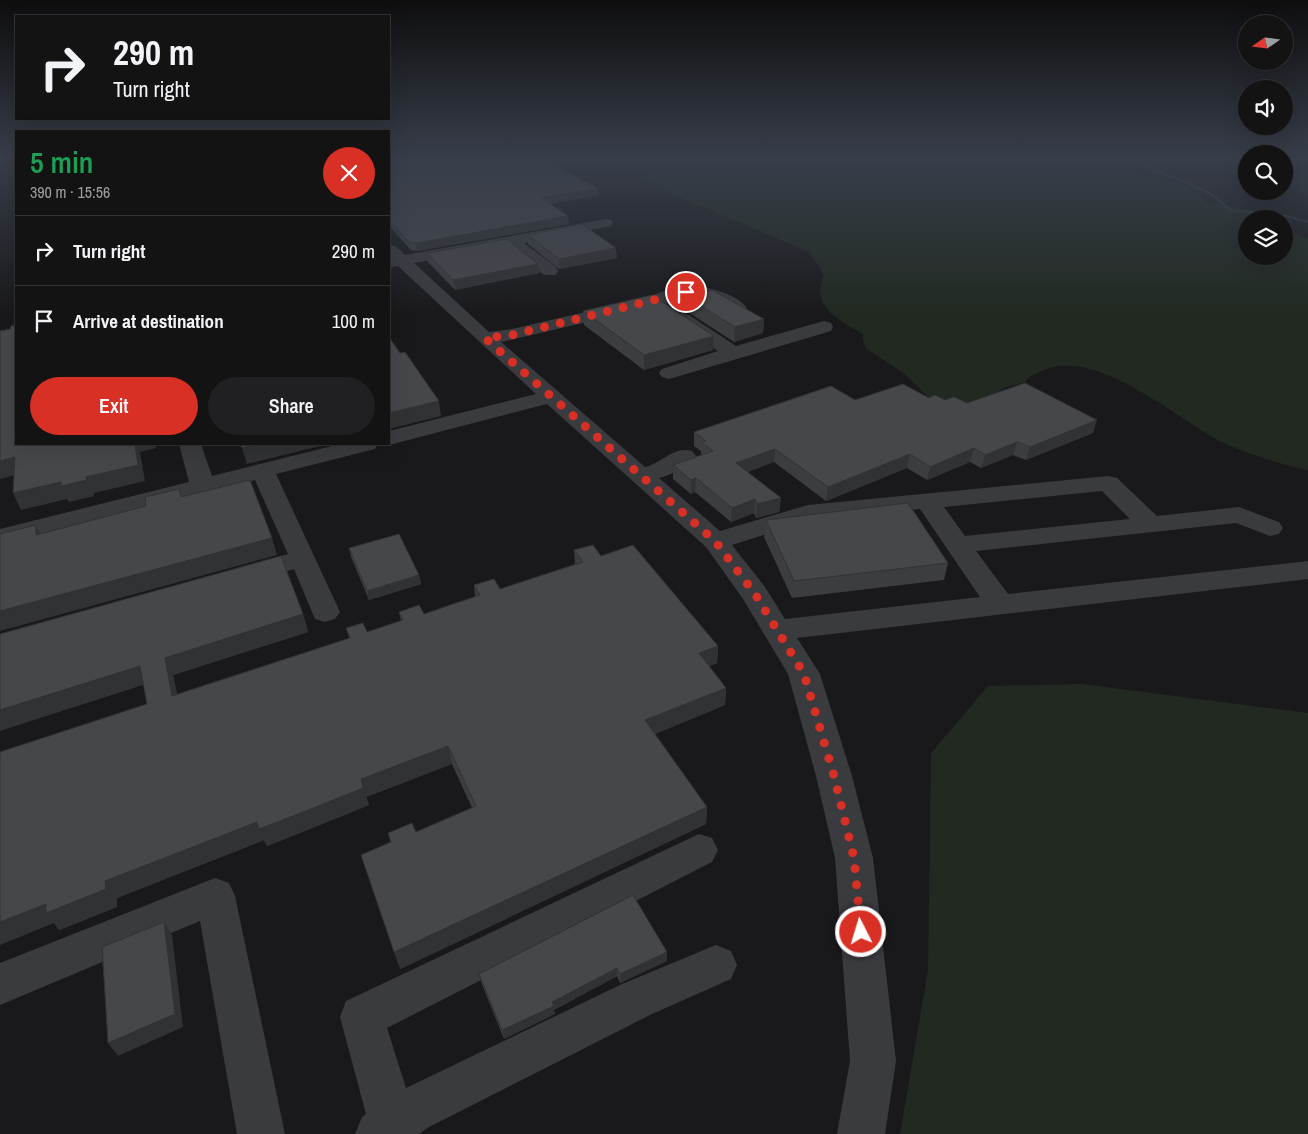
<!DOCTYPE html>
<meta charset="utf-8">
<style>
body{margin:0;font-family:"Archivo Narrow",sans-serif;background:#202022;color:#f1f3f6;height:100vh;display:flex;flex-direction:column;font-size:19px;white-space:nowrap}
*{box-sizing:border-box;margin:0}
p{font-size:16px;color:#9d9ea0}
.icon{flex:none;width:28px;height:28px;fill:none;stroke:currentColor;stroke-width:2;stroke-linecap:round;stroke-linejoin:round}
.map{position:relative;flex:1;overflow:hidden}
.details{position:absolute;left:15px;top:130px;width:375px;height:315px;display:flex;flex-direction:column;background:#131314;border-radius:0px;box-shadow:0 5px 20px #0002,0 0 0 1px #323234}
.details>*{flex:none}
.top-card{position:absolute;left:15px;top:15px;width:375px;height:105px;border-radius:0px;box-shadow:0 5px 20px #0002,0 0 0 1px #323234;background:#131314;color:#f1f3f6;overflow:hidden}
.needle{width:32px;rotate:256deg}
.buttons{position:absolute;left:1238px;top:15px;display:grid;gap:10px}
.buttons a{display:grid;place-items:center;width:55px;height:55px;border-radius:50%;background:#131314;box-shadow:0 5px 20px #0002,0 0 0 1px #323234;font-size:25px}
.pin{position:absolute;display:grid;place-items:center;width:42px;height:42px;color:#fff;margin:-21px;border:2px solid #fff;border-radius:50%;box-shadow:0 1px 5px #0007}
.me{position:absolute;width:55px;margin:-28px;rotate:355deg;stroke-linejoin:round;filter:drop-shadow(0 0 4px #0008)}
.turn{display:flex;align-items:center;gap:18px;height:105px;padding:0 15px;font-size:22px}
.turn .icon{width:65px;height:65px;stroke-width:2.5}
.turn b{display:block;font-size:35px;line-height:42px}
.round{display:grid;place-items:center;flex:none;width:52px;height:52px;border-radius:26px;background:#202022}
.overview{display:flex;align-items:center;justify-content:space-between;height:85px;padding:0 15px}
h1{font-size:30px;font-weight:600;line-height:38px;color:#1e9e55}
.cta{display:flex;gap:10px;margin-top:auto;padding:10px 15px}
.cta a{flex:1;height:58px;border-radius:30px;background:#d93025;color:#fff;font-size:20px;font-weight:600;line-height:58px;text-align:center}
.cta a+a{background:#202022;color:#f1f3f6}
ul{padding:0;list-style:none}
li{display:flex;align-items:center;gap:15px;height:70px;padding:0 15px;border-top:1px solid #323234}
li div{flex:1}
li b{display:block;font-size:19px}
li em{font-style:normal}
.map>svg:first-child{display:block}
.green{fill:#212921}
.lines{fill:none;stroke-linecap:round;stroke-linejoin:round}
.stream{fill:#2f393e;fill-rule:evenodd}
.minor{fill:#3a3b3f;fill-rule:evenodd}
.wall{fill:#3c3d40}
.shaded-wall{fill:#313234}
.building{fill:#46474b;stroke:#313234}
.route{stroke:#d93025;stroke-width:9;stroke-dasharray:0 16.2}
</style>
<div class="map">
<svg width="1308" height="1134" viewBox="0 0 1308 1134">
<rect width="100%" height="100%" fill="#19191b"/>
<g class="green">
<path d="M662 158H1106L1139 175 1184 185 1200 196 1205 202 1271 214 1279 219H1246V256H1284V222L1298 235 1308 238V470C1282 465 1241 452 1218 440 1174 416 1096 348 1044 370 1036 374 1029 375 1025 382L1003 388 987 400 970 406 929 398 906 375 867 349 863 341V334C839 320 810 307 824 275L809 252 675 195 647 179 651 167Z"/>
<polygon points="1196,158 1246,158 1246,176 1199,160"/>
<polygon points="1284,158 1308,158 1308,195 1284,188"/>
<polygon points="1082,684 1308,713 1308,1134 900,1134 928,970 931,753 988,686"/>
</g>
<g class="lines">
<polygon class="stream" points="1121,158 1124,158 1189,182 1215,195 1231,209 1283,214 1308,221 1308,223 1283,216 1229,211 1213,197 1187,184 1121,159"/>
<g class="minor">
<path d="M606 219 611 220 613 223 611 226 524 243 556 267 558 271 556 275H544L508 246 414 263 489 332 512 329 620 304 626 305 629 309 626 313 501 342 645 467C663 463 673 446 692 451L696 456C688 467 671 475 659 478L720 531 808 505 1108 476 1117 478 1157 516 1239 507 1279 522 1283 528 1279 534 1270 536 1236 523 976 551 1008 594 1308 561V579L797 638 820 674 852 776 873 858 896 1061 885 1134H837L850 1061 835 858 816 776 788 674 743 599 706 547 547 404 389 445 385 444H389V431L536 394 398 266 389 268V244L395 246 405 255ZM1102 491 1130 519 965 536 944 507ZM920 509 980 597 785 619 765 587 732 545 811 520Z"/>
<path d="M698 286C713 289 738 295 747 308L744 312 738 313C724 310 713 299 698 297 681 294 665 309 649 305L646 301C653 291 685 286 698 286Z"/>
<polygon points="682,313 689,315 736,346 824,321 831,323 833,327 831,331 676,377 669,379 662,377 659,373 662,369 718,351 675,323 673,319 675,315"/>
<polygon points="179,444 201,444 212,476 340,444 378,444 375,449 276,474 340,612 335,619 325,622 315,619 294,569 247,583 237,580 233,574 237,568 288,554 255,480 0,545 0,529 189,482"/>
<polygon points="699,834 712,838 718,850 712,862 387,1028 406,1088 622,984 716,945 731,951 737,965 731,979 652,1014 429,1127 419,1134 355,1134 362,1117 366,1114 340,1017 346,1001"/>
<polygon points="215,878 229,883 235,896 285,1134 237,1134 200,921 0,1005 0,963"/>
</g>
</g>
<g class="wall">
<polygon points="389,158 597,188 598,195 550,204 569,224 417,251 411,250 389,226"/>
<polygon points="528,235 617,258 559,269 528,244"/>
<polygon points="427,253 539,273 455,290 428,262"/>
<polygon points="685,296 764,319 763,333 734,342 685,310"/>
<polygon points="583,311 713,350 644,370 584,325"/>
<polygon points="929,398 967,403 1093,433 1026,460 1013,455 981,468 970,462 927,480 907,468 826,501 774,462 748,472 781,498 779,512 756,518 754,513 731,522 695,492 691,494 673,479 673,465 701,455 701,451 694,446 694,432 855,400"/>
<polygon points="766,520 948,563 944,580 792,598 764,537"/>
<polygon points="349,548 419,575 421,584 369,600 351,557"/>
<polygon points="574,550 601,556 718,646 717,663 709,666 726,688 725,705 655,734 707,807 706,824 400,969 416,832 472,808 452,764 366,797 369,805 305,831 267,846 264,840 117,898 117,907 59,930 54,923 147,704 144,685 303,614 308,632 173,675 177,694 349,638 346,628 367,632 401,621 399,612 424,614 475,597 474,585 500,589 575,564"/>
<polygon points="667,952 667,961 620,983 617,976 554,1010 555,1014 504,1039 481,982 479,974"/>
</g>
<g class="shaded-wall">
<polygon points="597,188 598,195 542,205 542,198"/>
<polygon points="568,216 569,224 417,251 416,243"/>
<polygon points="616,248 617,258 559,269 559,259"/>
<polygon points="538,264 539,273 455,290 453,280"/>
<polygon points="764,319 763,333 734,342 735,327"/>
<polygon points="714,336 713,350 644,370 644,355"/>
<polygon points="439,401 441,416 389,429 389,413"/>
<polygon points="1097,420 1093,433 1026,460 1030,447"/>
<polygon points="1017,442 1013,455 981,468 985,455"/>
<polygon points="135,444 156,444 156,448 140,452 145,481 94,493 94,496 69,502 67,499 21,510 13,493 86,477"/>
<polygon points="260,444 329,444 247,464 242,448"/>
<polygon points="974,448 970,462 927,480 930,467"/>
<polygon points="775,449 774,462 735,477 736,463"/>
<polygon points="910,454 907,468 826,501 828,487"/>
<polygon points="15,457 23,473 0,479 0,461"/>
<polygon points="696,478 695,492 691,494 691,480"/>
<polygon points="781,498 779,512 756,518 757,504"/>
<polygon points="755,499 754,513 731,522 732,508"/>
<polygon points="36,525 44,541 36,535"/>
<polygon points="272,538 277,555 0,631 0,611"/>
<polygon points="419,575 421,584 369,600 367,591"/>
<polygon points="303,614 308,632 173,675 181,713 172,696 165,658"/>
<polygon points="718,646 717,663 698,671 699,653"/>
<polygon points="140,666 149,683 0,731 0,710"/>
<polygon points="726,688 725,705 645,738 645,720"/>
<polygon points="448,746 452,764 366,797 369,805 267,846 264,840 117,898 117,907 59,930 54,923 0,945 0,922 361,779"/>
<polygon points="707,807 706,824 400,969 394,952"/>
<polygon points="164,922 172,935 183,1027 118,1056 108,1043"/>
<polygon points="667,952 667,961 620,983 620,974"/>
<polygon points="617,968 617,976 554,1010 555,1014 504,1039 502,1030 552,1002"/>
</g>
<g class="building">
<polygon points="389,158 540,158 597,188 542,198 568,216 416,243 409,242 389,220"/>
<polygon points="582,224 616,248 559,259 528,235"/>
<polygon points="507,239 538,264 453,280 427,253"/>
<polygon points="712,290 764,319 735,327 685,296"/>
<polygon points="652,295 714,336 644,355 583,311"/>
<polygon points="16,325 16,444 135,444 138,465 86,477 87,480 61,486 61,482 13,493 15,457 0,461 0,331 10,329 11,326"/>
<polygon points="389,337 400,353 405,352 439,401 389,413"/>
<polygon points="1025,383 1097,420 1030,447 1017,442 985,455 974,448 930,467 910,454 828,487 775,449 736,463 781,498 757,504 755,499 732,508 696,478 691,480 673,465 713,451 701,442 706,441 694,432 831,386 855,400 903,384 929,398 935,395 945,400 954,397 967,403"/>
<polygon points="240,444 260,444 242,448"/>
<polygon points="250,480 272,538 0,611 0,534 36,525 36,535 146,506 145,497 179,489 181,497"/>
<polygon points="908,503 948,563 794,581 766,520"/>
<polygon points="399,534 419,575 367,591 349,548"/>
<polygon points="593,545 601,556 633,545 718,646 699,653 726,688 645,720 707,807 394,952 361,855 391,842 388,833 412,823 416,832 476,806 448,746 361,779 363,788 298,814 259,829 257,822 105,881 106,889 46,913 46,904 0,922 0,752 147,704 140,666 0,710 0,634 281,556 303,614 165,658 172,696 350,638 346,628 363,623 367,632 403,620 399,612 419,605 424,614 480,595 474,585 494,579 500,589 583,562 574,550"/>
<polygon points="633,895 667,952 620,974 617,968 552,1002 554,1006 502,1030 479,974"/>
<polygon points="164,922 175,1014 108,1043 102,947"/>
</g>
<linearGradient id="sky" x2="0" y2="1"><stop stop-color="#0e0e0f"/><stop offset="0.5" stop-color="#383e4a"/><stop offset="1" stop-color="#383e4a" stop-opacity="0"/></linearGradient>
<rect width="1308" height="316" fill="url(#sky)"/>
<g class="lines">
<polyline class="route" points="686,292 512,335 485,338 715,541 755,594 804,674 834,776 854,858 861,932"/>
</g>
</svg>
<div class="buttons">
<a><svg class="needle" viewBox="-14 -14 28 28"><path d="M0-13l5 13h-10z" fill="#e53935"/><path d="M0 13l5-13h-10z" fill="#9d9ea0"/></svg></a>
<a><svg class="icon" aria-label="sound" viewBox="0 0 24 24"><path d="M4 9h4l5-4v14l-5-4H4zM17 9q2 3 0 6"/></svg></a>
<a><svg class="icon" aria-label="search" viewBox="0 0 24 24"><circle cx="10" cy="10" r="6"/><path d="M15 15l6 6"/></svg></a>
<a><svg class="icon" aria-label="layers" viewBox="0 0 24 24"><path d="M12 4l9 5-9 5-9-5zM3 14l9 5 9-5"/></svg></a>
</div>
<div class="pin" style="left:686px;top:292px;background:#d93025"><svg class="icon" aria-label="arrive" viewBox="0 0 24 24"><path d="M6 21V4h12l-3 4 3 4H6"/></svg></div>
<svg class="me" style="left:861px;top:932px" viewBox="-20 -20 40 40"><circle r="17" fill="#d93025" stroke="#fff" stroke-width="3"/><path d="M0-11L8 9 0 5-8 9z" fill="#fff"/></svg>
<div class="top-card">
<div class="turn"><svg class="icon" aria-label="right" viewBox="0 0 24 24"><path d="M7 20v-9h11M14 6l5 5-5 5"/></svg><div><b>290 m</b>Turn right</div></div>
</div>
<section class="details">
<div class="overview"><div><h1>5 min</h1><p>390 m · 15:56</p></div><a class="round" style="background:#d93025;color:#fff"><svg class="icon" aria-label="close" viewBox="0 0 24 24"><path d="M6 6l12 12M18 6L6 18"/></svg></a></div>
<ul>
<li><svg class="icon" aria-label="right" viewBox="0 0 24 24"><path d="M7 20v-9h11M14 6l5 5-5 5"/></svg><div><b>Turn right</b></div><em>290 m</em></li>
<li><svg class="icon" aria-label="arrive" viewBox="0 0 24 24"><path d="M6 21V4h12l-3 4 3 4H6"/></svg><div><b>Arrive at destination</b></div><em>100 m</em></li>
</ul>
<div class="cta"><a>Exit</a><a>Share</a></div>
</section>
</div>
